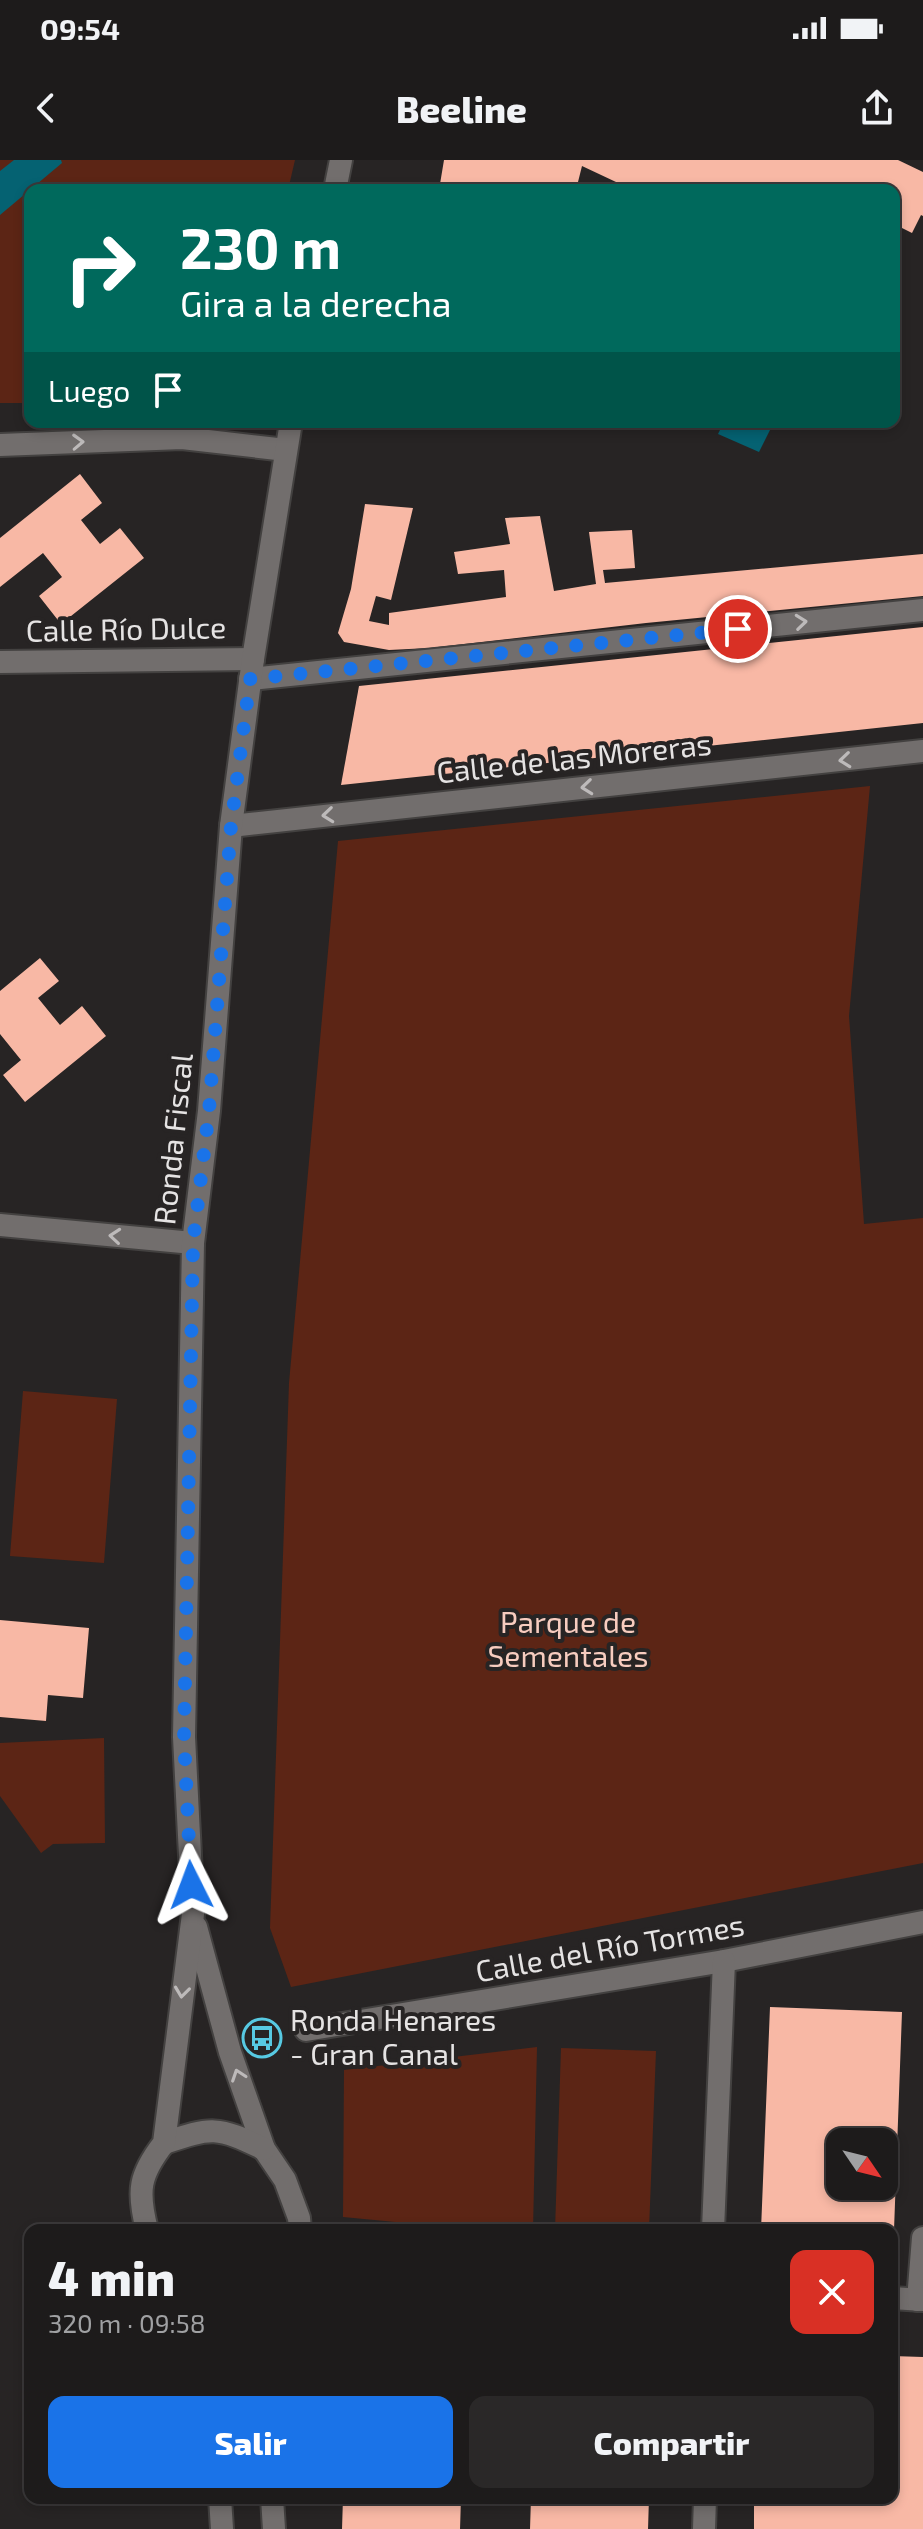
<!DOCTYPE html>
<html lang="es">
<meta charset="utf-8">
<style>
body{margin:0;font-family:"Exo 2",sans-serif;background:#2a2828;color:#f1f3f6;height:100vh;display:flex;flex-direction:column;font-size:30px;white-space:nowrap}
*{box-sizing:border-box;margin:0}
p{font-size:26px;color:#a0a1a3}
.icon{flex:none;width:44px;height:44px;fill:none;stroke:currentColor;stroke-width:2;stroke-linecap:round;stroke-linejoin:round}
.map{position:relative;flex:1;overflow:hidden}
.side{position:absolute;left:24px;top:2064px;width:874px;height:280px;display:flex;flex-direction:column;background:#1d1b1b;border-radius:16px;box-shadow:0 4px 12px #0003,0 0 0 2px #3b393a}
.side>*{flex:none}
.top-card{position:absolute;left:24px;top:24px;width:876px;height:244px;border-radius:16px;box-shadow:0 4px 12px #0003,0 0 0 2px #3b393a;background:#00695c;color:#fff;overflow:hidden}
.needle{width:52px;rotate:125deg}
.controls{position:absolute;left:826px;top:1968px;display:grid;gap:16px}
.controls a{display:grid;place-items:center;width:72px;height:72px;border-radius:16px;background:#1d1b1b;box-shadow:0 4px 12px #0003,0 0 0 2px #3b393a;font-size:40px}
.pin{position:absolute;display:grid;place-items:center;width:68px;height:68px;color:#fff;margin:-34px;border:4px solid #fff;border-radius:50%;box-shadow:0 2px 8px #0007}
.me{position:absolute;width:88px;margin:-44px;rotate:357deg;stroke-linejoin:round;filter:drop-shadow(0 0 6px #0008)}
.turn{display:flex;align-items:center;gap:28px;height:168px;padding:0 24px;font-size:36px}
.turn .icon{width:104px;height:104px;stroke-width:2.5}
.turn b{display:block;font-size:56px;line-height:68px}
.then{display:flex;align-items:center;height:76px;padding:0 24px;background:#0003;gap:16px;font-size:30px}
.round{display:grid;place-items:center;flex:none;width:84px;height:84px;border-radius:16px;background:#2a2828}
.summary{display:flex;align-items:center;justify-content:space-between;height:136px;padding:0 24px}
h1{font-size:48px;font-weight:800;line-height:60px}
.primary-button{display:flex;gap:16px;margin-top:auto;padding:16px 24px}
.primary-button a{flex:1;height:92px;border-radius:16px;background:#1a73e8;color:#fff;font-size:32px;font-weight:800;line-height:92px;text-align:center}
.primary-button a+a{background:#2a2828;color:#f1f3f6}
.status{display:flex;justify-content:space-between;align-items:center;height:56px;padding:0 40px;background:#1d1b1b;direction:ltr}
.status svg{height:22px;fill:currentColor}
header{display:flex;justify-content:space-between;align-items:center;height:104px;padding:0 24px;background:#1d1b1b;font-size:36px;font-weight:800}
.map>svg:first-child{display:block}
.green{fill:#5c2515}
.water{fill:#056272}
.building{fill:#f8b8a5;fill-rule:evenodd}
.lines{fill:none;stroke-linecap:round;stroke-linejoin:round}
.minor-casing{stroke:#434140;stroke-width:26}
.minor{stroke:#726e6d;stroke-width:22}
.oneway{stroke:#bdbaba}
.route{stroke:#1a73e8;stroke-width:14;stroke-dasharray:0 25.2}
.labels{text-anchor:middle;stroke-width:8;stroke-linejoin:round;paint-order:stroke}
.street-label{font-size:30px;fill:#e5e3e3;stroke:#272424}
.park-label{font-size:30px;fill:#f7ccbf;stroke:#272424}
.poi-label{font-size:30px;fill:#e5e3e3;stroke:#272424;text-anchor:start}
</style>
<div class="status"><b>09:54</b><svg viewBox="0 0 49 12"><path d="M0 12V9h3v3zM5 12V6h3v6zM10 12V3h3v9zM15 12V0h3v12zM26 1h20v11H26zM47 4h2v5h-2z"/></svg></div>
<header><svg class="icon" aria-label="back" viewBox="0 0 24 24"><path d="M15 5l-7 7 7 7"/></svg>Beeline<svg class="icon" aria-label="share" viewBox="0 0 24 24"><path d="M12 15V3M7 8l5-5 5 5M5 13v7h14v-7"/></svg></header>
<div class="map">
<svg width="923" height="2369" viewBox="0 0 923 2369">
<rect width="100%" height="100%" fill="#272424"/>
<g class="green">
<polygon points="0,0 295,0 288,30 30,30 30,243 0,243"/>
<polygon points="870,626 849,856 864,1064 923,1058 923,1703 291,1827 270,1768 289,1223 338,681"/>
<polygon points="23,1231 117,1239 104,1403 10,1396"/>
<polygon points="104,1578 105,1683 53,1684 41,1693 0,1636 0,1583"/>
<polygon points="537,1887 533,2070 479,2070 343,2057 344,1910"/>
<polygon points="561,1888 656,1891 649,2070 555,2070"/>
</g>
<g class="water">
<polygon points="14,0 61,0 62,3 0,55 0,11"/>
<polygon points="724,262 774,262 759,292 718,274"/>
</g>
<g class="building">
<polygon points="444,0 898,0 923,12 923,56 921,55 912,73 894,64 894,30 633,30 582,6 576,30 439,30"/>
<polygon points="80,314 102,343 81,360 100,384 120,368 144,398 61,464 39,436 62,417 43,393 0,427 0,378"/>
<polygon points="365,344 413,348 391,440 376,436 369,461 389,465 389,453 506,437 504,410 458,414 454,392 510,384 505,358 540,356 554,431 596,424 589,372 632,370 635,408 603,410 605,423 923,394 923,436 646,463 429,488 389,490 344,482 338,473 351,429"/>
<polygon points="923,467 923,563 341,625 359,526"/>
<polygon points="40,798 59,821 38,838 60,865 82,846 106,876 25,942 3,915 21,900 0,874 0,831"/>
<polygon points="0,1460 89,1468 83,1538 48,1535 46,1561 0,1557"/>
<path d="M770 1847 902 1852 894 2070H761ZM840 1982H884V2026H840Z"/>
<polygon points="892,2196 923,2197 923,2369 754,2369 754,2338 892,2338"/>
<polygon points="343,2338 461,2338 460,2369 342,2369"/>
<polygon points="531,2338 649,2338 648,2369 530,2369"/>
</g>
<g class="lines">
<defs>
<g id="minor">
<polyline points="335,30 341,0"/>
<polyline points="0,285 182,278 286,290"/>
<polyline points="0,502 253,499"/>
<polyline points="250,519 923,450"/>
<polyline points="231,666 923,591"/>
<polyline points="0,1065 193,1083"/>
<polyline points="196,1767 230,1892 264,1989 285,2020 299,2058 300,2070"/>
<polyline points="306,1870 724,1801 923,1762"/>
<path d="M164 1983C212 1967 217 1966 264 1989"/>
<path d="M147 2070C137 2031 139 2015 164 1983L193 1754 184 1577 193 1083 209 951 231 666 253 499 291 262"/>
<polyline points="713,2070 724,1801"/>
<polyline points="892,2138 923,2140"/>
<polyline points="918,2140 923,2078"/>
<polyline points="220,2338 222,2369"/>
<polyline points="272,2338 274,2369"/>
<polyline points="704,2369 705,2338"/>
</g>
</defs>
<use href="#minor" class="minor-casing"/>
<use href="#minor" class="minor"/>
</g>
<defs><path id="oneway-chevron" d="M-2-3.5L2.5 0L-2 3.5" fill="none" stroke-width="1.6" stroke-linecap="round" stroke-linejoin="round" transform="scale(2)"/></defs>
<g class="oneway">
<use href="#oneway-chevron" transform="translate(78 282) rotate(-2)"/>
<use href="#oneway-chevron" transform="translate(801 462) rotate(-6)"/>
<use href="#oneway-chevron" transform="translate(845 600) rotate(174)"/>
<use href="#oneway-chevron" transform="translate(587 627) rotate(174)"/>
<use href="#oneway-chevron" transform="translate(328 655) rotate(174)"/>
<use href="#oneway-chevron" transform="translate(115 1076) rotate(-175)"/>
<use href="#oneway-chevron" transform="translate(182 1832) rotate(97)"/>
<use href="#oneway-chevron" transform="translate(238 1915) rotate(-109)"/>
</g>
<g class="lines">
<polyline class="route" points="191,1725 184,1577 193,1083 209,951 231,666 250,519 738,469"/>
</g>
<defs>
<symbol id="bus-ring" viewBox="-11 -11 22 22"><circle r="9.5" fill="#272424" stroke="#57c9e2" stroke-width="1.5"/><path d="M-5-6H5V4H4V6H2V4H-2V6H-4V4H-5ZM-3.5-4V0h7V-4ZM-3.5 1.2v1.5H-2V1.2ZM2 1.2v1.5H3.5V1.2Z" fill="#57c9e2"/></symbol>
</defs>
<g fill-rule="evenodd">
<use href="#bus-ring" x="240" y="1856" width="44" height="44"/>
</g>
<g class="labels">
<g class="street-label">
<text transform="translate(126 470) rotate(-1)" y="10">Calle Río Dulce</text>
<text transform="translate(574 599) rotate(-6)" y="10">Calle de las Moreras</text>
<text transform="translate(174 979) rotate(-84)" y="10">Ronda Fiscal</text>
<text transform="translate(610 1789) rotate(-10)" y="10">Calle del Río Tormes</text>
</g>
<g class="park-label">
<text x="568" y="1473">Parque de<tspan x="568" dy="34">Sementales</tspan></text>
</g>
<g class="poi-label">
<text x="290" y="1871">Ronda Henares<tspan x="290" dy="34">- Gran Canal</tspan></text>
</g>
</g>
</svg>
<div class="controls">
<a><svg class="needle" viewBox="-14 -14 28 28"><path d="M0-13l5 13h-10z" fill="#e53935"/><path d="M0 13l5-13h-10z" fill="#a0a1a3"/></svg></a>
</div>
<div class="pin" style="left:738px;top:469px;background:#d93025"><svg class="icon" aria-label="arrive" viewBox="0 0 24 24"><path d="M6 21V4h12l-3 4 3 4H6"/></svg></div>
<svg class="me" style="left:191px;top:1725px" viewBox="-20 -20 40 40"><path d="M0-17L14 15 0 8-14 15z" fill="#1a73e8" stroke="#fff" stroke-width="4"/></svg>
<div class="top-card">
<div class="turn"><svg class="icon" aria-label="right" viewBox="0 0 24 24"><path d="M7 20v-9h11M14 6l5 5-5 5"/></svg><div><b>230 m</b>Gira a la derecha</div></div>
<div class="then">Luego<svg class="icon" aria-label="arrive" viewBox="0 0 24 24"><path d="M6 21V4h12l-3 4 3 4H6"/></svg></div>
</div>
<section class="side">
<div class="summary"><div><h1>4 min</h1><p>320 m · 09:58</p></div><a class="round" style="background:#d93025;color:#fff"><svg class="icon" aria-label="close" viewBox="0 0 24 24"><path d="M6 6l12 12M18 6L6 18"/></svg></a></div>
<div class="primary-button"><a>Salir</a><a>Compartir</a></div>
</section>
</div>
